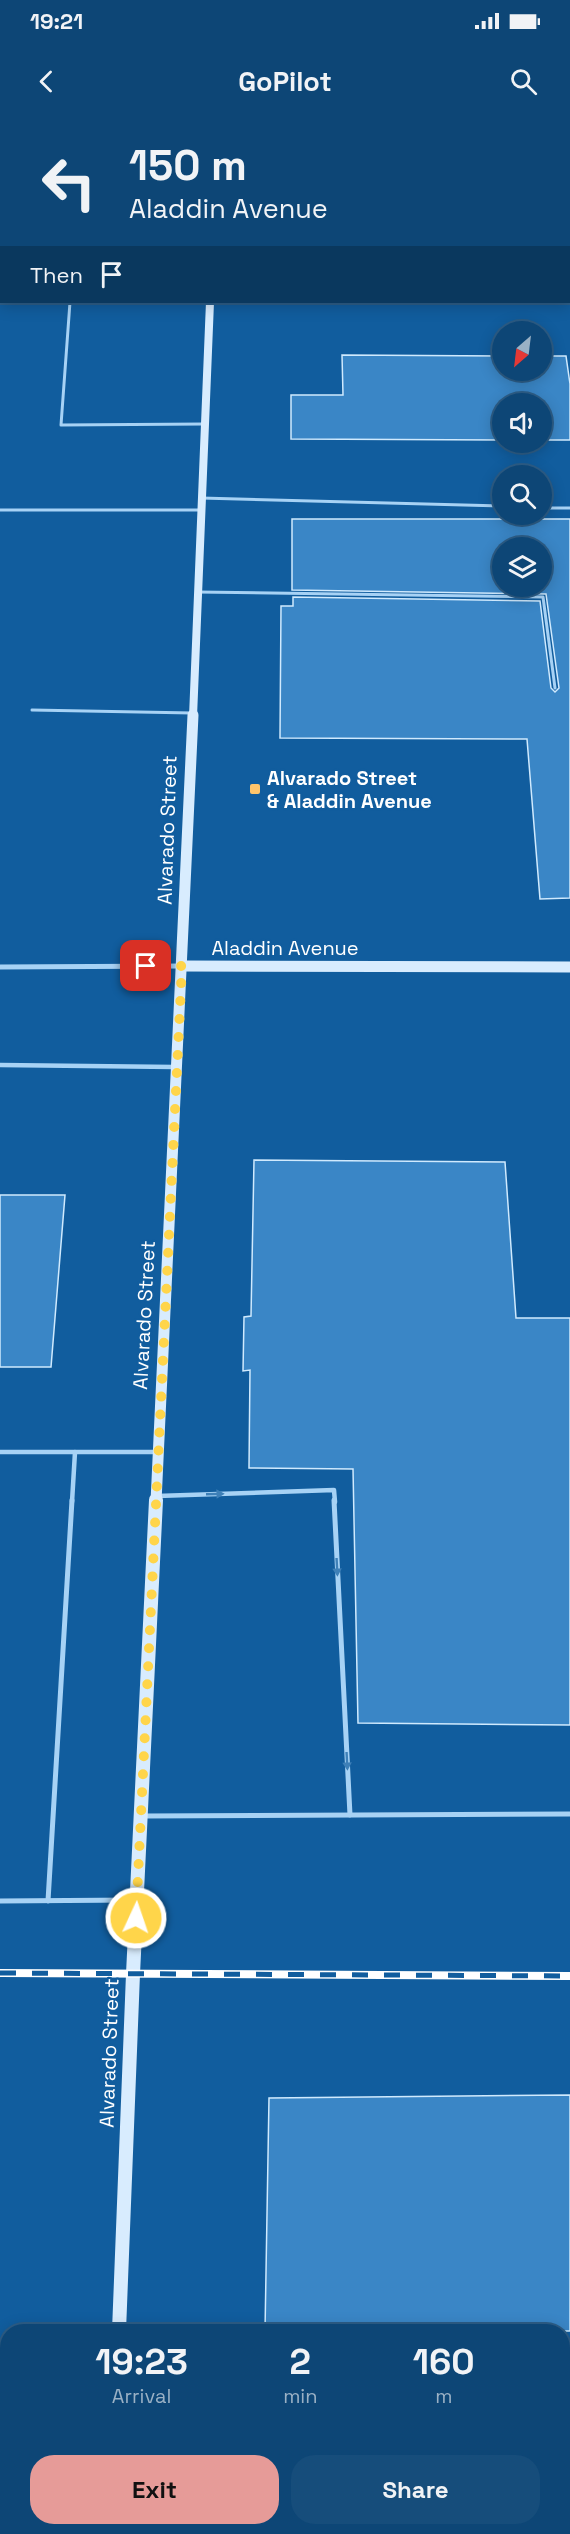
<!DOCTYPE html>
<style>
body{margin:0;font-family:"Space Grotesk",sans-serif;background:#164d7b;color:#f1f3f6;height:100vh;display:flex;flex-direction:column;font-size:22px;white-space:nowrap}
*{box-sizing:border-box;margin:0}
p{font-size:20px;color:#9ab1c5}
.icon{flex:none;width:33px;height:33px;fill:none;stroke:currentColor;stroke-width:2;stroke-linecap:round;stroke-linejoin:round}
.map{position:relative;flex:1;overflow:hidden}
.details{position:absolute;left:0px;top:2204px;width:570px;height:212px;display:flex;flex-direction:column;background:#0d4676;border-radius:24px 24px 0 0;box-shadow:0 3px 15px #0003,0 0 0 2px #2d5e88}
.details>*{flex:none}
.top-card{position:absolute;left:0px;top:0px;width:570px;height:183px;box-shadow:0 3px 15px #0003,0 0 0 2px #2d5e88;background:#0d4676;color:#f1f3f6;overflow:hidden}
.needle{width:39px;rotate:208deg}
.controls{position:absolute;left:492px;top:201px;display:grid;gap:12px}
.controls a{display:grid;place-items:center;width:60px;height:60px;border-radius:50%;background:#0d4676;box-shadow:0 3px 15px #0003,0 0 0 2px #2d5e88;font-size:30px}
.pin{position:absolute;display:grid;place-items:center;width:51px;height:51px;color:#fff;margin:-26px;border-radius:12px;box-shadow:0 3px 9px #0006}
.me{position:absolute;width:66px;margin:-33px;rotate:3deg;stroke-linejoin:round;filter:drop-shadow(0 0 4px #0008)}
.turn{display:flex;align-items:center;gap:21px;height:126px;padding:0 30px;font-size:27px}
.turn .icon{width:78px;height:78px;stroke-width:2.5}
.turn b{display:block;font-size:42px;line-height:51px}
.then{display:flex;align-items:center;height:57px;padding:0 30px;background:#0003;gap:12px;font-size:22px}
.eta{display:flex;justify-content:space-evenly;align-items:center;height:102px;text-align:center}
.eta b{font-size:36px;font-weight:600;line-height:42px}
.button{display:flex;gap:12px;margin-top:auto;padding:12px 30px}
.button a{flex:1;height:69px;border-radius:24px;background:#e69b98;color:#111;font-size:24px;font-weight:600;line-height:69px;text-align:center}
.button a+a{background:#164d7b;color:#f1f3f6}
.status{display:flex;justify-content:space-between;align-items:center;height:42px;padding:0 30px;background:#0d4676;direction:ltr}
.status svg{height:16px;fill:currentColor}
header{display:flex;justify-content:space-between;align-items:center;height:78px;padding:0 30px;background:#0d4676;font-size:27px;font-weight:600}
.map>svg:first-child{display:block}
.building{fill:#3a86c6;stroke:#d0eafe;stroke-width:1.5;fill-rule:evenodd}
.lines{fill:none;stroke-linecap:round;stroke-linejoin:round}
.lane-far2{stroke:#a7d2f5;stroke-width:3}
.lane-far1{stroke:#a7d2f5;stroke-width:4.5}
.lane{stroke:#a7d2f5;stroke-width:5}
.street{stroke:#a7d2f5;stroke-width:5}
.secondary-far2{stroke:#d8ecfe;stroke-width:8}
.secondary-far1{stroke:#d8ecfe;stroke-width:11}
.secondary{stroke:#d8ecfe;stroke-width:14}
.rail-casing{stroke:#fff;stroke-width:8}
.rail{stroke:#115d9e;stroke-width:5;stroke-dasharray:16;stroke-linecap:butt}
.oneway{fill:#3e80b8}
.route{stroke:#ffd54a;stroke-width:10;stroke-dasharray:0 18}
.poi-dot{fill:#ffc56b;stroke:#115d9e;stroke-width:2}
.labels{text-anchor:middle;stroke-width:4.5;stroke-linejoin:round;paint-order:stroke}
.poi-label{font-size:20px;font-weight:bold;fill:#fff;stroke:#115d9e;text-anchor:start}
.street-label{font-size:20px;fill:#fff;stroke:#115d9e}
</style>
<div class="status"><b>19:21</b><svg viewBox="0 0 49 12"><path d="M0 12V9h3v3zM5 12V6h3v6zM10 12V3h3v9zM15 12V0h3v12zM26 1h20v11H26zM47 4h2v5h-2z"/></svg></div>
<header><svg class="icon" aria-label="back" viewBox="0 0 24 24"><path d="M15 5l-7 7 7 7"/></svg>GoPilot<svg class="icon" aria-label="search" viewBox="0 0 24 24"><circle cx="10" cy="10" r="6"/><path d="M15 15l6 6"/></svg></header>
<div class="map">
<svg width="570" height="2414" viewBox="0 0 570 2414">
<rect width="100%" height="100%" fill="#115d9e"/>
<g class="building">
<polygon points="342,235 502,236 502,250 542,250 542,236 566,236 570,264 570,320 542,320 542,284 502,284 502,320 291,319 291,275 343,275"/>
<path d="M292 399H570V778L540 779 527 619 280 618 281 486H293V477L540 481 551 568 555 572 559 568 546 474 292 470ZM502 428H542V466H502Z"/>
<polygon points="254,1040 505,1042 516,1198 570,1198 570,1605 358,1603 353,1349 249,1348 250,1250 243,1251 244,1197 251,1196"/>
<polygon points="0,1075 65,1075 51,1247 0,1247"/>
<polygon points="570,1975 570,2211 265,2211 269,1978"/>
</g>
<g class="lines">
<g class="lane-far2">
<polyline points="70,182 61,305 204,304"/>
<polyline points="201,378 502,386"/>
<polyline points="542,388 570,388"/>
<polyline points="0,390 201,390"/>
<polyline points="197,472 543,477 555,568"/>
<polyline points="32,590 192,593"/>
</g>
<g class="lane-far1">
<polyline points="0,945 174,947"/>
<polyline points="0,1332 156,1332"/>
<polyline points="157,1376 334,1370 335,1382"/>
<polyline points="72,1382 75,1332"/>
</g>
<g class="lane">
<polyline points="334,1380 350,1695"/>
<polyline points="144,1696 570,1694"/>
<polyline points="0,1781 134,1780"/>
<polyline points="48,1781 72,1380"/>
<polyline points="359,2408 359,2414"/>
</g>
<polyline class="street" points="0,847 182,846"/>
<polyline class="secondary-far2" points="193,597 210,182"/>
<g class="secondary-far1">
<polyline points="182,846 570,847"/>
<polyline points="156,1382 193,595"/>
</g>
<g class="secondary">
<polyline points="119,2211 133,1854 156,1380"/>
<polyline points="111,2408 111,2414"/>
</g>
<defs>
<polyline id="rail" points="0,1853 570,1856"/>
</defs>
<use href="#rail" class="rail-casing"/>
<use href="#rail" class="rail"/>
</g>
<defs><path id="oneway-solid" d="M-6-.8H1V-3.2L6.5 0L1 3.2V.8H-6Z" transform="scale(1.5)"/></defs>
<g class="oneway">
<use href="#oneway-solid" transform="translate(215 1374) rotate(-2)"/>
<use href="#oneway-solid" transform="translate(337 1447) rotate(87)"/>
<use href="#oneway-solid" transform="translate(347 1641) rotate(87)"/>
</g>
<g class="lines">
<polyline class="route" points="136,1798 182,846 146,846"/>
</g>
<rect class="poi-dot" x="249" y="663" width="12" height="12" rx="3"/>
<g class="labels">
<g class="poi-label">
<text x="267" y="665">Alvarado Street<tspan x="267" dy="23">&amp; Aladdin Avenue</tspan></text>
</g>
<g class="street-label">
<text transform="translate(167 710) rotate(-88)" y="7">Alvarado Street</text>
<text x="285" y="835">Aladdin Avenue</text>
<text transform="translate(144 1195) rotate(-87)" y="7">Alvarado Street</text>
<text transform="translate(109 1933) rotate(-88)" y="7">Alvarado Street</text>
</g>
</g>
</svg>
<div class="controls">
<a><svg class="needle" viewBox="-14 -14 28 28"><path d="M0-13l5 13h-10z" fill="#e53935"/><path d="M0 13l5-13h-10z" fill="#9ab1c5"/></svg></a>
<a><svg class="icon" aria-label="sound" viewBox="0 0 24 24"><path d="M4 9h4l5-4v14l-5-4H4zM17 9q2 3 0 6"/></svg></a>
<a><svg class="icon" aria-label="search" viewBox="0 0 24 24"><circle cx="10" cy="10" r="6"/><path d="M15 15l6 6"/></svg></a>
<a><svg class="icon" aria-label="layers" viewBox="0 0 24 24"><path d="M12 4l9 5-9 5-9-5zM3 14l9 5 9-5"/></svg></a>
</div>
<div class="pin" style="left:146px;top:846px;background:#d93025"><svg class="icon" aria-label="arrive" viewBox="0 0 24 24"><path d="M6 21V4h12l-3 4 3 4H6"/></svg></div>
<svg class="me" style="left:136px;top:1798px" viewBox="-20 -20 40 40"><circle r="17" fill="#ffd54a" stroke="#fff" stroke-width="3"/><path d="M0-11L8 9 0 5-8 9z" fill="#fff"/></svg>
<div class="top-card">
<div class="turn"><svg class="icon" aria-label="left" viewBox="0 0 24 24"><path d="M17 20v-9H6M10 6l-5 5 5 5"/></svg><div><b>150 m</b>Aladdin Avenue</div></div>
<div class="then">Then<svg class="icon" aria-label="arrive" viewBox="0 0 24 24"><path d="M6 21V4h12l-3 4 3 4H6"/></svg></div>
</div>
<section class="details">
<div class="eta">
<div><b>19:23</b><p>Arrival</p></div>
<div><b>2</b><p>min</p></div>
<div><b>160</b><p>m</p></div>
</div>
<div class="button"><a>Exit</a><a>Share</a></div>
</section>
</div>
